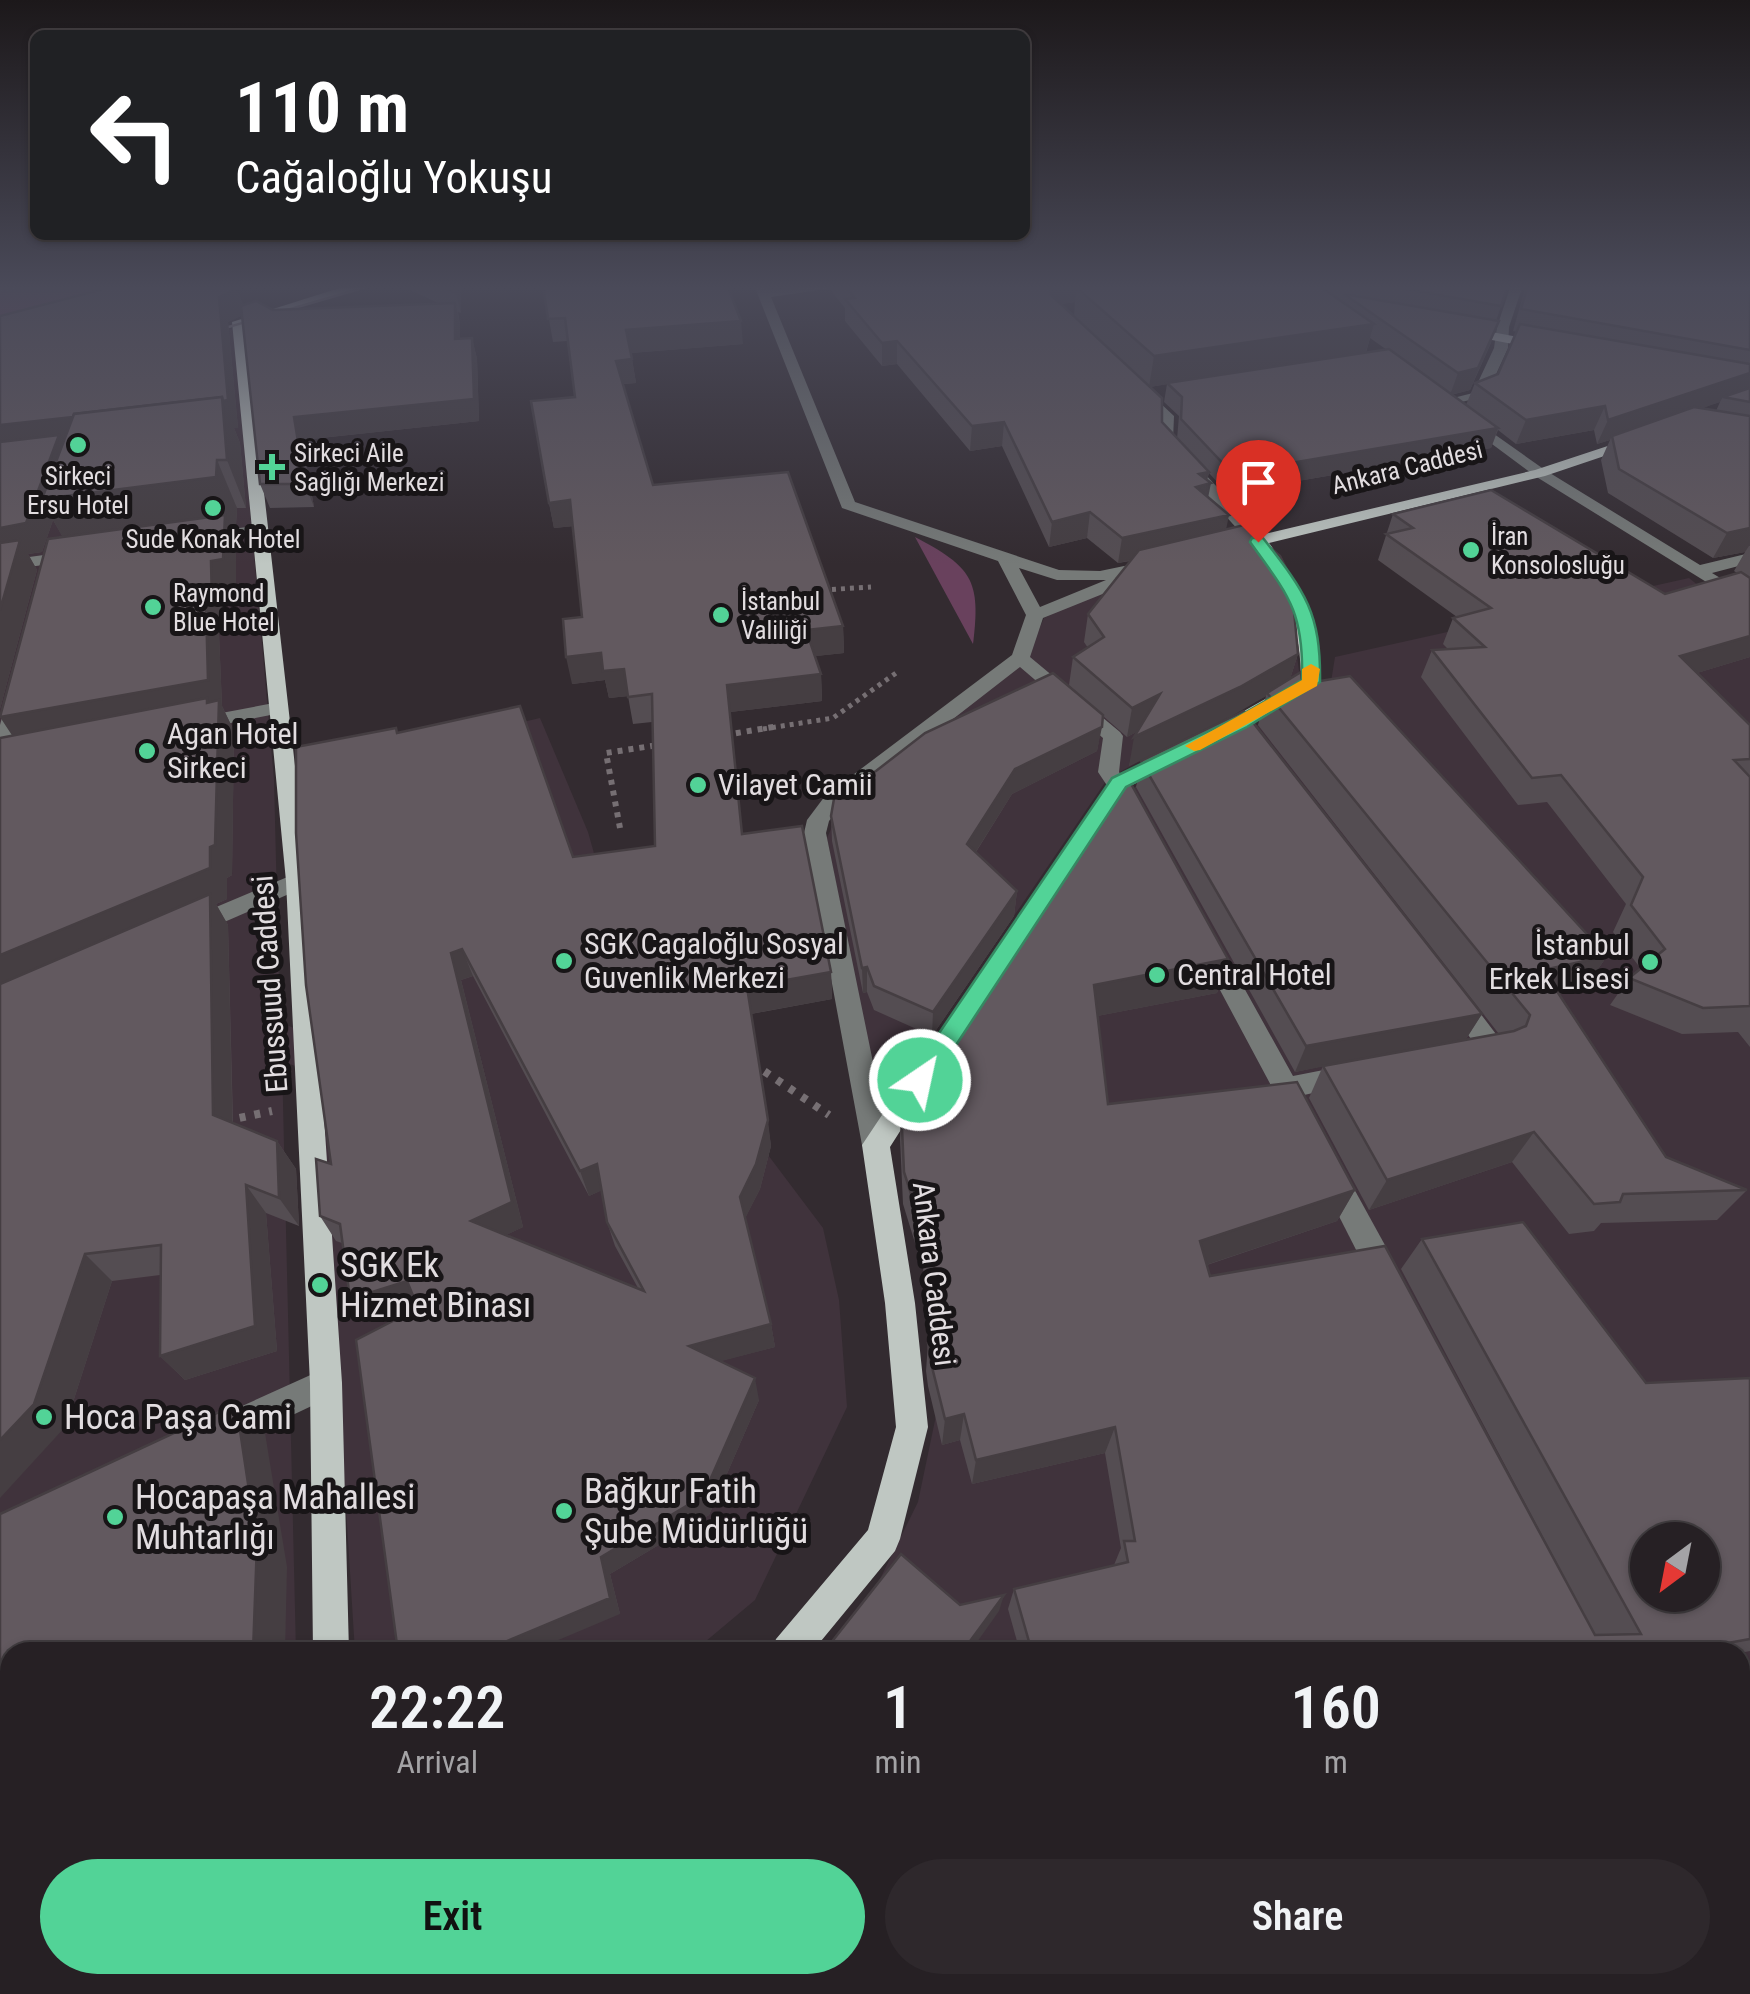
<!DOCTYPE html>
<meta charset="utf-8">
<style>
body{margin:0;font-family:"Roboto Condensed",sans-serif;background:#2e282c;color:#f1f3f6;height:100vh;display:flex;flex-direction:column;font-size:38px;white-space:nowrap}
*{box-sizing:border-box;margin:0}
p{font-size:32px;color:#a4a3a6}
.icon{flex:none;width:55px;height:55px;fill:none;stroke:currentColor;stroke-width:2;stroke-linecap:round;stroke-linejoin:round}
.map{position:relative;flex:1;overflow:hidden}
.details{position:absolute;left:0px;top:1642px;width:1750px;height:352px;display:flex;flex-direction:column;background:#262024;border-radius:30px 30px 0 0;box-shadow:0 2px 8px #0004,0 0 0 2px #423e41}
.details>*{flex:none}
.guide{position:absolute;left:30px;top:30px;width:1000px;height:210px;border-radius:15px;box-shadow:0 2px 8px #0004,0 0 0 2px #423e41;background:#202124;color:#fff;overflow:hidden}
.needle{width:65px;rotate:212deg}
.controls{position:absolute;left:1630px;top:1522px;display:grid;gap:20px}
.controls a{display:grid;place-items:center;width:90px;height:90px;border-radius:50%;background:#262024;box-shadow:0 2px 8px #0004,0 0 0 2px #423e41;font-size:50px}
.pin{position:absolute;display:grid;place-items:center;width:85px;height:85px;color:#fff;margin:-102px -42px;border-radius:50% 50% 50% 0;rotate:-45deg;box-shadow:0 0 10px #0007}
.pin .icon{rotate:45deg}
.me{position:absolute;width:110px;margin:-55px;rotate:34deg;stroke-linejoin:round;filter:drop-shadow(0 0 8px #0008)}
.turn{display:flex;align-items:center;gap:35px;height:210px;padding:0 40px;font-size:45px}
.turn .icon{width:130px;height:130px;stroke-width:2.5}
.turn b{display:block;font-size:70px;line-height:85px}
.eta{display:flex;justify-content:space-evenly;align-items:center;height:170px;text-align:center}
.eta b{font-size:60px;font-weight:600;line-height:70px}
.cta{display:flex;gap:20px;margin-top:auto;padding:20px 40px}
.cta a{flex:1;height:115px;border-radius:60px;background:#52d397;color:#111;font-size:40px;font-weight:600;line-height:115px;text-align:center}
.cta a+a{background:#2e282c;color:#f1f3f6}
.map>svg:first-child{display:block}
.built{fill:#40333c;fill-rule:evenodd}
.green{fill:#69415d}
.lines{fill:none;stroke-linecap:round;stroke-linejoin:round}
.path-far3{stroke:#766f73;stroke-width:4;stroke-dasharray:2.5 4;stroke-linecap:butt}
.path-far2{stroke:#766f73;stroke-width:5;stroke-dasharray:4 5;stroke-linecap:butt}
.path-far1{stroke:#766f73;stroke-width:6;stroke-dasharray:5 6;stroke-linecap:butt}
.path{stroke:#766f73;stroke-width:8;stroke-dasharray:6 9;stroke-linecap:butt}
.minor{fill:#767a78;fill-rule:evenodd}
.major{fill:#bfc7c2;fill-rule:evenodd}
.tram{stroke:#898286;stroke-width:2.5}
.wall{fill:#544d52;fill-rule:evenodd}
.shaded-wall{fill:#453e42}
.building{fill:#62595f;stroke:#453e42;stroke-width:2.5;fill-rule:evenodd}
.route{fill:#52d397;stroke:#358962;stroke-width:2.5}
.slow{fill:#f59e0b}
.poi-dot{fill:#52d397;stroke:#181517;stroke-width:4}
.labels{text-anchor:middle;stroke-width:10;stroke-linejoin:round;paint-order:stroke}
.far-poi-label{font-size:25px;fill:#e2dde0;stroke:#181517;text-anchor:start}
.far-street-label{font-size:25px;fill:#e2dde0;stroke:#181517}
.poi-label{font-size:30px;fill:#e2dde0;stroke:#181517;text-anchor:start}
.street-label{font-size:30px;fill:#e2dde0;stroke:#181517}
.near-poi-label{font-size:35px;fill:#e2dde0;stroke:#181517;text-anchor:start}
</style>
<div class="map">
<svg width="1750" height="1994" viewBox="0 0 1750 1994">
<rect width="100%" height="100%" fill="#332b30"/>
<g class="built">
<polygon points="234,328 274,780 280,1023 315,1035 300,775 540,718 588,832 621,949 683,1042 823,1228 839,1300 847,1407 755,1600 693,1652 355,1652 319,1075 282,1061 296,1652 10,1652 10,1985 275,1985 260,1994 0,1994 0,398"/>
<path d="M1689 578 1750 627V1994H389L403 1985H1740V1652H844L918 1502 943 1382 901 1146 1135 787 1330 688 1335 657ZM1648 1540H1702V1595H1648Z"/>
<polygon points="1098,591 1290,606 1300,678 1108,778 881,1111 827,838 844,800 1026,659 1044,618"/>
</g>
<g class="green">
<polygon points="0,285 129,285 0,320"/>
<path d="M915 537C972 567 981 580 973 644Z"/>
</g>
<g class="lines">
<polyline class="path-far3" points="0,290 25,285"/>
<g class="path-far2">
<polyline points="823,590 871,587"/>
<polyline points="763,729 833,718 896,673"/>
</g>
<g class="path-far1">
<polyline points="725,735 779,726"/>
<polyline points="620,828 606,753 658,745"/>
</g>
<g class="path">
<polyline points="752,1063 829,1115"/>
<polyline points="225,1121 272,1111"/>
</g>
<g class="minor">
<path d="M754 285H766L768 290 854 285 771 297 855 502 1059 570 1100 571 1153 560 1162 565 1115 578 1123 583 1120 587 1043 618 1030 657 1120 732 1123 736 1119 772 1143 806 1140 811H1124L1098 772 1103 738 1020 667 841 806 829 821 826 833 890 1145 886 1153 876 1157 866 1153 862 1145 804 833 807 820 825 796 1012 655 1026 615 998 561 842 508ZM1019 568 1057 580H1106L1040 607Z"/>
<polygon points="1511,285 1523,285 1509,327 1508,348 1486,396 1441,407 1441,401 1473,393 1494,348 1497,327"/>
<polygon points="1133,387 1143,387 1174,416 1173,440 1264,537 1264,545 1252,545 1160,444 1162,420 1133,393"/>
<polygon points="1470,417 1545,470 1700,565 1750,553 1750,563 1712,573 1750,596 1750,609 1535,476 1465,424 1463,421"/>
<polygon points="261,525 269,530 267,534 202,543 194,538 202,533"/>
<polygon points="73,551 82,556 79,560 0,571 0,561"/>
<polygon points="17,692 27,698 10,764 0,771 0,725 7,698"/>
<polygon points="279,702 286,704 286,712 195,730 185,724 195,718"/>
<polygon points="297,873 308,881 305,887 199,933 183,933 179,927 183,921"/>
<polygon points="1209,938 1218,941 1293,1076 1349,1065 1358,1069 1362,1076 1358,1083 1304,1095 1314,1113 1310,1121 1300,1124 1290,1121 1197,947"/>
<polygon points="1455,990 1464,992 1502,1042 1506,1049 1502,1056 1476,1062 1467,1059 1463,1052 1474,1043 1442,999 1446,992"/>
<polygon points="1332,1163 1342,1167 1397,1267 1401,1277 1397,1287 1386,1291 1375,1287 1318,1175 1322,1167"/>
<polygon points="326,1368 337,1372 342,1383 337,1394 221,1449 209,1445 205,1433 209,1421"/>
<polygon points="1740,1927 1750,1931 1750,1988 1740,1984"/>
</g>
<g class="major">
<polygon points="349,285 369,285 245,324 308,881 342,1383 349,1652 313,1652 310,1383 286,881 232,322"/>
<polygon points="1460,326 1544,342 1551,346 1544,350 1455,333 1455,327"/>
<path d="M1638 436 1643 437V443L1545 476 1269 543C1302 588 1319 626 1321 682L1226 737H1212V729L1301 679C1301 623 1282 586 1250 541L1252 537 1535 470Z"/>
<polygon points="1169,752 1179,758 1176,763 1126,788 1114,807 1098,807 1095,802 1112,778"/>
<polygon points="919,1070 928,1073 932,1081 890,1147 915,1303 928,1427 900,1539 895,1551 812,1652 771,1652 776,1639 868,1530 896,1427 885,1303 862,1145 910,1073"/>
<polygon points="290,1985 345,1985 342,1994 286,1994"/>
</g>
<polyline class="tram" points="201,335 373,285"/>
</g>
<g class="wall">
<polygon points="400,285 461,285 461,313 458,312 460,324 460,339 472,338 477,359 479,421 302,440 314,507 270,508 260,484 242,315 228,322 238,428 234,428 240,443 246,508 237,508 236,525 229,526 236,542 236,587 224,589 226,633 219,634 222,706 234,731 232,875 227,878 227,899 216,904 228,925 233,1123 277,1141 296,1169 299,1226 266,1213 277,1351 185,1380 160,1356 160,1275 112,1281 65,1427 12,736 63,537 53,520 42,552 28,554 37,570 0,709 0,316 237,289 243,305 273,310 440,304"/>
<path d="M543 285 743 344 631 353 636 383 623 384 653 485 843 626 844 653 815 656 821 674 822 701 730 712 742 834 831 972 832 999 751 1014 771 1146 760 1189 745 1218 771 1324 775 1347 720 1361 759 1400 709 1515 610 1574 620 1614 417 1306 366 1322 350 1299 342 1243 336 1241 320 1216 331 1164 397 733 573 857 655 846 652 722 633 724 628 696 609 698 605 680 572 684 582 617 573 526 554 528 549 503 575 397 567 341 553 342ZM473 976 589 1196 602 1190 607 1222 615 1246 638 1288 506 1235 523 1227 461 980Z"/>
<path d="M832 285H1508L1496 321 1491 343 1470 390 1451 395 1466 405 1475 383 1498 374 1517 332 1513 331 1526 285H1750V657L1697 673 1750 725V1047L1738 1032 1682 1034 1610 1005 1629 978 1641 969 1613 932 1626 904 1547 802 1518 805 1421 677 1432 650 1448 649 1443 644 1453 618 1457 617 1378 560 1393 514 1665 594 1737 573 1734 571 1745 552 1713 558 1608 493 1601 460 1610 440 1597 444 1594 430 1516 444 1498 430 1491 448 1227 493 1209 473 1207 480 1208 497 1298 654 1290 679 1302 684 1607 956 1585 988 1559 994 1666 1157 1747 1190 1717 1220 1601 1223 1594 1231 1569 1234 1512 1162 1369 1210 1309 1098 1323 1066 1295 1072 1136 787 1141 761 1482 1014 1466 1039 1499 1034 1258 725 1266 696 1129 766 1138 731 1127 737 1103 716 1097 751 1012 794 976 852 1017 891 1014 916 932 1036 874 1010 867 992 863 993 832 841 831 816 1069 685 1073 657 1088 648 1084 642 1088 614 1130 561 1118 563 1087 538 1049 547 1002 446 970 451 897 364 882 366 845 321V308L832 292ZM1075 302 1074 316 1061 304ZM1370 338 1387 350 1366 353ZM1167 384 1164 402 1179 416 1177 439 1162 422 1150 387ZM1720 402 1716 411 1701 409 1710 405Z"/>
<polygon points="1125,773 1228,959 1217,993 1097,1016 1108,1104 1355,1190 1337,1221 1207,1265 1210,1276 1595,1635 1401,1269 1422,1239 1646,1383 1750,1378 1750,1651 1740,1653 1020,1652 1008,1609 1014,1589 1114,1565 1121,1548 1105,1453 972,1484 960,1440 942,1445 928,1386 926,1371 928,1343 938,1341 927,1307 928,1285 903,1204 900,1139 901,1106"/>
<polygon points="1750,1722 1750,1929 1740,1910 1740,1726"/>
<polygon points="1086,1985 1208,1985 1211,1994 1089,1994"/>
<polygon points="1274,1985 1727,1985 1732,1994 1276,1994"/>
</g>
<g class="shaded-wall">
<polygon points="456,285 461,285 461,313 456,293"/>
<polygon points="1050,285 1224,285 1077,288 1075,302 1048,306"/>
<polygon points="237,289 246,314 228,322 238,428 234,428 240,443 246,508 227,460 217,460 237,508 236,525 229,526 236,542 236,587 224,589 226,633 219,634 222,706 234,731 232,875 227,878 227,899 216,904 228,925 233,1143 0,996 0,955 19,746 0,717 68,547 53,520 42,552 28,554 37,570 0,709 0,425 219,297"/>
<polygon points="455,303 460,324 460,361 455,339"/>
<polygon points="741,321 743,344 630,353 626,330"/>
<polygon points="1499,321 1470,390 1450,395 1458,373"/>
<polygon points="1374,324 1365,355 1149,387 1154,356"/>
<polygon points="472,338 477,359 479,421 302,440 314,507 305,484 294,417"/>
<polygon points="897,341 897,364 882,366 882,343"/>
<polygon points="632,359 636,383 620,384 616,361"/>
<polygon points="1750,373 1750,392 1723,397 1720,402 1613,439 1612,436 1610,440 1597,444 1608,420"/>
<polygon points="1605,406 1594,430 1516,444 1526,420"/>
<polygon points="1004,422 1002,446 970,451 972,426"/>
<polygon points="1498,428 1491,448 1227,493 1232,473"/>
<polygon points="1209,472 1206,484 1211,483 1206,508 1191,512 1199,474"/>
<polygon points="570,500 575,526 554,528 549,503"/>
<polygon points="1090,512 1087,538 1049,547 1052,522"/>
<polygon points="1229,515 1224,540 1118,563 1122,538"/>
<polygon points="1750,528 1750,546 1749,546 1745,552 1713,558 1727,533"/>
<polygon points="843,626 844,653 808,657 806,630"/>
<polygon points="1750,636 1750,657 1664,683 1680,656"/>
<polygon points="601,653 624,669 629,696 609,698 605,680 572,684 566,657"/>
<polygon points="1298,654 1289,682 1267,693 1266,696 1232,716 1129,766 1134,737"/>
<polygon points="821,674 822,701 730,712 727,685"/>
<polygon points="1160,694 1154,723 1127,737 1132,708"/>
<polygon points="1102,727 1097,751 1012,794 965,869 967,844 1015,769"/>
<polygon points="1017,891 1014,916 932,1036 933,1012"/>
<polygon points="462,949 473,976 461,980 523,1227 483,1246 471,1221 451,953"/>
<polygon points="1607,956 1585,988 1523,1002 1543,970"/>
<polygon points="1228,959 1217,993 1087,1018 1094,985"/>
<polygon points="867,967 867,992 863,993 862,968"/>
<polygon points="831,972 832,999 750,1014 747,987"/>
<polygon points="1482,1014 1466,1039 1295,1072 1306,1046"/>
<polygon points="768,1120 771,1146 760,1189 744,1221 740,1197"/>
<polygon points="1534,1132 1512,1162 1369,1210 1387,1180"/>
<polygon points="277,1141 296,1169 299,1226 279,1198"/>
<polygon points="597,1164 605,1189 589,1196 580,1171"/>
<polygon points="246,1185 266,1213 277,1351 185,1380 160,1356"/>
<polygon points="1355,1190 1337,1221 1188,1271 1200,1241"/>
<polygon points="85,1254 112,1281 65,1427 0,1498 0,1440"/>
<polygon points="407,1281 421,1305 366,1322 350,1299"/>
<polygon points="771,1324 775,1347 695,1368 689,1346"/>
<polygon points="755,1378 759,1400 709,1515 610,1574 620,1614 530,1652 481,1652 601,1557"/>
<polygon points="236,1404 265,1433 287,1567 285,1652 253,1652"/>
<polygon points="964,1414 960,1440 942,1445 945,1419"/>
<polygon points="1115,1427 1105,1453 972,1484 976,1460"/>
<polygon points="1004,1595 999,1611 970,1652 962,1652"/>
<polygon points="27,1985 81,1985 69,1994 15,1994"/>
</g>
<g class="building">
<polygon points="119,285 230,285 237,289 219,297 228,400 223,401 222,397 74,414 73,417 0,425 0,316"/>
<polygon points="439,285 456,285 456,293"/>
<path d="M543 285H727L741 321 626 330 632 359 616 361 653 485 788 472 843 626 806 630 821 674 727 685 742 834 802 826 831 972 747 987 768 1120 756 1164 740 1197 771 1324 689 1346 755 1378 703 1496 601 1557 610 1598 481 1652H398L356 1340 418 1308 407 1281 350 1299 340 1224 320 1216 316 1159 331 1164 306 985 296 833V747L396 728 397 733 520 706 573 857 655 846 652 694 628 697 624 669 603 671 601 653 566 657 563 619 582 617 570 500 549 503 531 401 575 397 565 318 548 319ZM462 949 580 1171 597 1164 607 1222 644 1291 471 1221 512 1202 451 953Z"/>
<polygon points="844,285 1050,285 1051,295 1162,398 1162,422 1209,472 1199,474 1211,483 1196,487 1229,515 1122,538 1090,512 1052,522 1004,422 972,426 897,341 882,343 845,299 855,298"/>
<polygon points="1100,285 1318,285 1374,324 1154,356 1077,288"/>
<polygon points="1383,285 1508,285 1501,306"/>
<polygon points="1528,285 1750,285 1750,350 1521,309"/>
<polygon points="1344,294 1499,321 1478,368 1458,373"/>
<polygon points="256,301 273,310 455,303 455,339 472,338 474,399 294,417 305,484 260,484 241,306"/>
<polygon points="1520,324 1750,364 1750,373 1608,420 1605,406 1526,420 1475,383 1498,374"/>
<polygon points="1389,349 1498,428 1232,473 1181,419 1182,397 1167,383"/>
<polygon points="1750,388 1750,402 1723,397"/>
<polygon points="222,397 227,460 217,460 216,477 42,499 74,414"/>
<polygon points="1694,407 1750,416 1750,528 1727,533 1619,469 1612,436"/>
<polygon points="59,435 26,523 0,528 0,442"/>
<polygon points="1491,490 1665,594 1741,572 1750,578 1750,636 1680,656 1750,725 1750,759 1734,760 1750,777 1750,1006 1703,1008 1629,978 1665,949 1631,905 1643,877 1561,775 1532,778 1432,650 1485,647 1453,618 1491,608 1386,534 1413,528 1393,514"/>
<polygon points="225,515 223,559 211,561 212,604 206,606 208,680 0,717 48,539"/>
<polygon points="1244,525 1280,556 1291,578 1298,654 1240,687 1134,737 1160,694 1132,708 1073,657 1104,637 1088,614 1139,550"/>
<polygon points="20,540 0,610 0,543"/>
<polygon points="1301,672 1302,684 1350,676 1607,956 1543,970 1666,1157 1747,1190 1623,1194 1620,1202 1594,1204 1534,1132 1387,1180 1323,1066 1514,1031 1526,1026 1530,1015 1267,693"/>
<polygon points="1053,673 1103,715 1102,727 1015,769 967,844 1017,891 933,1012 874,986 867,967 862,968 831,816 835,793 876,771 925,733"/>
<polygon points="207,698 207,703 219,700 215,845 210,847 210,868 0,955 0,738"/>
<polygon points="1244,711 1482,1014 1306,1046 1141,761"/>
<path d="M1125 773 1228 959 1094 985 1108 1104 1297 1082 1355 1190 1200 1241 1210 1276 1385 1246 1595 1635 1641 1634 1422 1239 1523 1222 1646 1383 1750 1378V1639L1678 1652H1032L1014 1589 1128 1562 1124 1541H1135L1115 1427 976 1460 964 1414 945 1419 930 1359 928 1343 948 1339 929 1278 937 1276 904 1172 901 1106ZM1648 1540H1702V1595H1648Z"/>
<polygon points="210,894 213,1115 277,1141 279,1198 246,1185 255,1326 160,1356 161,1245 85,1254 34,1404 0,1440 0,984"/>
<polygon points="236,1404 257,1543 253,1652 10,1652 10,1985 27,1985 15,1994 0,1994 0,1514"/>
<polygon points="901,1554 960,1605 1004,1595 962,1652 818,1652 830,1644"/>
<polygon points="1750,1746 1750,1790 1740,1772 1740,1748"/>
<polygon points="449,1985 908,1985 916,1994 450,1994"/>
<polygon points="1099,1985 1208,1985 1211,1994 1102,1994"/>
<polygon points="1297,1985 1727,1985 1732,1994 1300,1994"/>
</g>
<linearGradient id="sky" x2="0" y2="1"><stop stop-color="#1c181a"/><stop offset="0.51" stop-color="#4a4a59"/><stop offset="1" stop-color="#4a4a59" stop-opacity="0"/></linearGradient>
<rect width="1750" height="564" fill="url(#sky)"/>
<path class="route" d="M1252 538H1263C1305 592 1321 612 1320 682L1247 727 1126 787 929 1086H912L908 1080 912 1073 1112 778 1234 719 1302 680C1304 611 1288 595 1250 542Z"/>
<polygon class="slow" points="1311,664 1320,669 1317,686 1200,750 1194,751 1185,746 1302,680 1302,669"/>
<g class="poi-dot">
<circle cx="78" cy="445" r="10"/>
<path d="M267 452h10v10h10v10h-10v10h-10v-10h-10v-10h10z"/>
<circle cx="213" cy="508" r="10"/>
<circle cx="1471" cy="550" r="10"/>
<circle cx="153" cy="607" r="10"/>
<circle cx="721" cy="615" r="10"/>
<circle cx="147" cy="751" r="10"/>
<circle cx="698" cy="785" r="10"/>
<circle cx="564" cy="961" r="10"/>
<circle cx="1650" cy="962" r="10"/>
<circle cx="1157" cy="975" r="10"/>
<circle cx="320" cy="1285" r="10"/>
<circle cx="44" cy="1417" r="10"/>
<circle cx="564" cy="1511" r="10"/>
<circle cx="115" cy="1517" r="10"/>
</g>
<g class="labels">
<g class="far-poi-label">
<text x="294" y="462">Sirkeci Aile<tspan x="294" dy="29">Sağlığı Merkezi</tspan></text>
<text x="78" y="485" text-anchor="middle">Sirkeci<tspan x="78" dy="29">Ersu Hotel</tspan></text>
<text x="1491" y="545">İran<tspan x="1491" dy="29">Konsolosluğu</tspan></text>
<text x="213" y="548" text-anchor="middle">Sude Konak Hotel</text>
<text x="173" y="602">Raymond<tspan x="173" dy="29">Blue Hotel</tspan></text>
<text x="741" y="610">İstanbul<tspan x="741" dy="29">Valiliği</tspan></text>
</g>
<g class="far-street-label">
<text transform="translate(1407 467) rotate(-14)" y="9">Ankara Caddesi</text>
</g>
<g class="poi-label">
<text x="167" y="744">Agan Hotel<tspan x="167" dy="34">Sirkeci</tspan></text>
<text x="718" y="795">Vilayet Camii</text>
<text x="584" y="954">SGK Cagaloğlu Sosyal<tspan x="584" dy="34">Guvenlik Merkezi</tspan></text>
<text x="1630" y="955" text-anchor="end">İstanbul<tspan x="1630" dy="34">Erkek Lisesi</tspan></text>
<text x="1177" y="985">Central Hotel</text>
</g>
<g class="street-label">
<text transform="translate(270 984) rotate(-94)" y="10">Ebussuud Caddesi</text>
<text transform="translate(934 1274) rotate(83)" y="10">Ankara Caddesi</text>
</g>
<g class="near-poi-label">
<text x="340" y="1277">SGK Ek<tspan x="340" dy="40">Hizmet Binası</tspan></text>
<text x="64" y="1429">Hoca Paşa Cami</text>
<text x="584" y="1503">Bağkur Fatih<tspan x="584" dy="40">Şube Müdürlüğü</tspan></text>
<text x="135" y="1509">Hocapaşa Mahallesi<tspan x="135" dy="40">Muhtarlığı</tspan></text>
</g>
</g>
</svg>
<div class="controls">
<a><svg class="needle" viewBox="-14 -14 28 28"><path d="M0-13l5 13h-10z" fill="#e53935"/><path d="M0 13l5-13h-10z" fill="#a4a3a6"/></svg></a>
</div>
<div class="pin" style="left:1258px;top:542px;background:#d93025"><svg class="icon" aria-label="arrive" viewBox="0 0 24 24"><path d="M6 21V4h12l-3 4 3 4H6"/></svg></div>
<svg class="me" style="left:920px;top:1080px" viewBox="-20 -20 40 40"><circle r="17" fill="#52d397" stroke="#fff" stroke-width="3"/><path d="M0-11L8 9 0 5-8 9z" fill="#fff"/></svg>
<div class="guide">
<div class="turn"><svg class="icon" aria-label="left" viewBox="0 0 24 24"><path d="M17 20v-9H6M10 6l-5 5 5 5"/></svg><div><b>110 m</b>Cağaloğlu Yokuşu</div></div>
</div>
<section class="details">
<div class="eta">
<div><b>22:22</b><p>Arrival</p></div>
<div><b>1</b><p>min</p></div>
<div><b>160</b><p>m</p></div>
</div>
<div class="cta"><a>Exit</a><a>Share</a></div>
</section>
</div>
